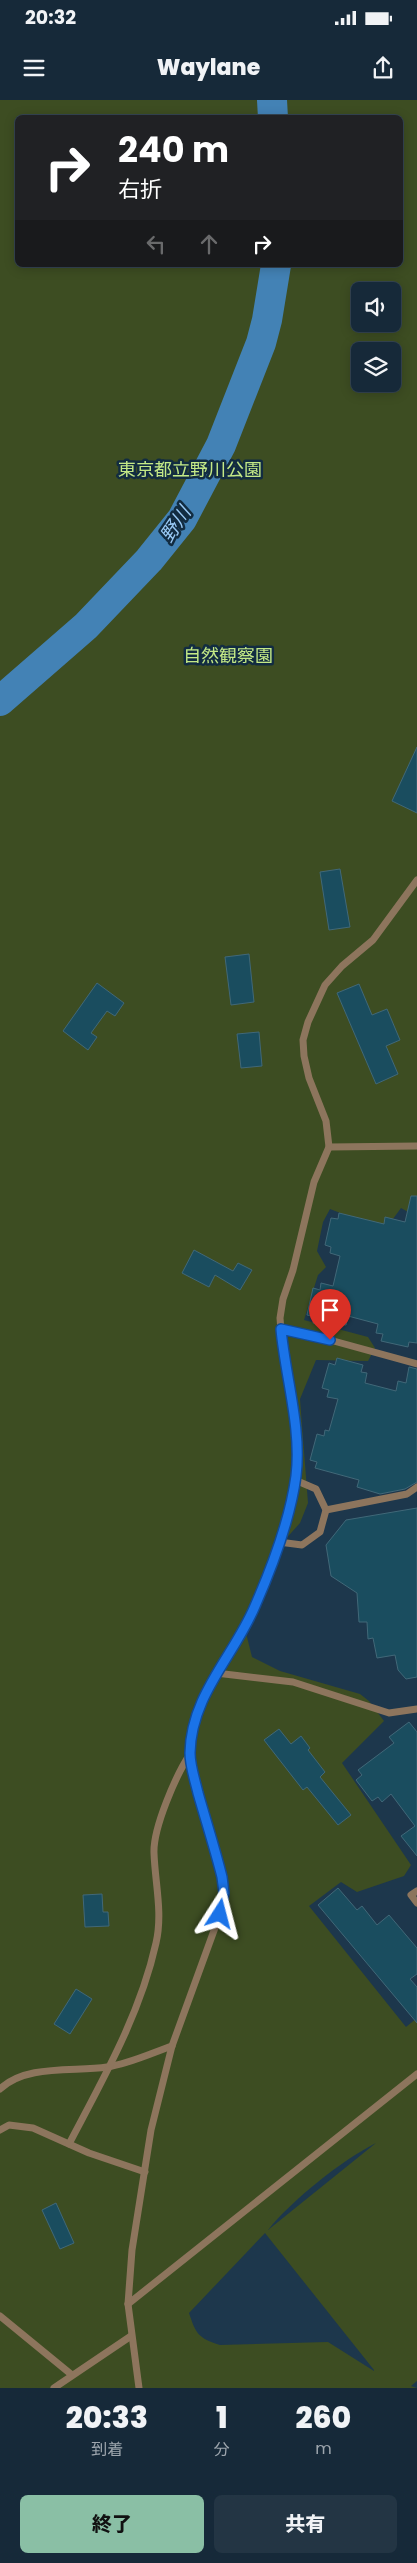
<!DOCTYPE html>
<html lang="ja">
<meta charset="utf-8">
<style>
body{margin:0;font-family:Poppins,"Noto Sans JP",sans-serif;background:#233544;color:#f1f3f6;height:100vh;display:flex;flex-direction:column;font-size:19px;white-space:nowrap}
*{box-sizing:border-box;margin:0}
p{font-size:16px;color:#9ea6ae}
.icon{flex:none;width:28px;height:28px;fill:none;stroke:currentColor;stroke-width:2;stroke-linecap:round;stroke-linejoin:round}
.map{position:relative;height:2288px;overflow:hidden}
.side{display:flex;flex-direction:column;background:#162939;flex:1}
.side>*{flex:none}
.top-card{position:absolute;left:15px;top:15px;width:388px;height:152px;border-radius:8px;box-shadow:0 2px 12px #0003,0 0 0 1px #354553;background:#202124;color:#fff;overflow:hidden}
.fabs{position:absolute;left:351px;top:182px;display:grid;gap:10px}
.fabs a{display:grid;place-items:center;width:50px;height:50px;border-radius:8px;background:#162939;box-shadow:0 2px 12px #0003,0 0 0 1px #354553;font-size:25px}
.pin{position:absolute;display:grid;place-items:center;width:42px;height:42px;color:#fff;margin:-51px -21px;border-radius:50% 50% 50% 0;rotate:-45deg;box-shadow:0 0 5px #0007}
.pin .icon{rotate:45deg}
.me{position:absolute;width:55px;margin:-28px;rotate:9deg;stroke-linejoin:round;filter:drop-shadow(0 0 4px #0008)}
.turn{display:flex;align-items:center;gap:18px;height:105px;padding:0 20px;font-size:22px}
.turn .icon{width:65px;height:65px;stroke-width:2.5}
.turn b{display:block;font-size:35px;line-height:42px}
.lanes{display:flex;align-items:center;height:48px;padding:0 20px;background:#0003;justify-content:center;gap:25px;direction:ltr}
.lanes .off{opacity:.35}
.eta{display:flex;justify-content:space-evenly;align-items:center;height:85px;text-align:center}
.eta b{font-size:30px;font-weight:800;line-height:35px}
.button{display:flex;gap:10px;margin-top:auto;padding:10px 20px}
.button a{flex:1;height:58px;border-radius:8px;background:#8abfa5;color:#111;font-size:20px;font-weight:800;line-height:58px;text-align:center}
.button a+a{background:#233544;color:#f1f3f6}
.status{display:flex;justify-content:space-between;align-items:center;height:35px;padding:0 25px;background:#162939;direction:ltr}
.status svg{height:14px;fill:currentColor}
header{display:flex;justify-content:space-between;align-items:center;height:65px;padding:0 20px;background:#162939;font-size:22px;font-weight:800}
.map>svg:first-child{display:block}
.green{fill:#3d4d22;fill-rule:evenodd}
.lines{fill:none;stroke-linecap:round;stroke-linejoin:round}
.river{stroke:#4382b5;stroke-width:30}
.building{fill:#1a4d5f;stroke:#416878}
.lane{stroke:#8d755d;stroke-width:7}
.route-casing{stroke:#114b97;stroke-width:12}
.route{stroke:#1a73e8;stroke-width:9}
.labels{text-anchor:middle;stroke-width:5;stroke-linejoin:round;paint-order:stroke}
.park-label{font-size:18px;fill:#c4e986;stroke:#122c41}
.water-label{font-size:19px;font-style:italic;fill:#99c9f4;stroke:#122c41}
</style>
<div class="status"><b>20:32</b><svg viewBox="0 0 49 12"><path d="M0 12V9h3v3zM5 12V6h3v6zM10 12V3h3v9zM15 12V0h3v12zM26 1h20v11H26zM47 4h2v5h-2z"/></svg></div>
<header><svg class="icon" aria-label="menu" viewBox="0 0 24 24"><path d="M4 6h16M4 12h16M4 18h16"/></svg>Waylane<svg class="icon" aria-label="share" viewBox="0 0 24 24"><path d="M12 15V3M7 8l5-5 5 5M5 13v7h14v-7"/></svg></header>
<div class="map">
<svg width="417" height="2288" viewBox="0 0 417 2288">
<rect width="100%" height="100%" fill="#1d374c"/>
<path class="green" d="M0 0H417V1117L401 1108 390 1123 379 1128 330 1109 323 1122 317 1151 326 1167 318 1175 304 1220 368 1237 375 1248 368 1261 316 1260 300 1299 308 1403 300 1423 274 1452 246 1533 252 1557 280 1571 360 1594 369 1601 384 1621 342 1663 411 1765 404 1776 357 1792 341 1782 309 1806 406 1927 417 1918V2281L411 2286 417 2288H0ZM18 18H400V165H18ZM360 191H392V224H360ZM360 251H392V284H360ZM376 2043 268 2130C292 2100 342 2060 376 2043ZM265 2133 374 2270V2271L328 2242 220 2245C198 2238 196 2234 189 2213Z"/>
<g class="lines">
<g class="river">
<polyline points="272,0 273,18"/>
<polyline points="0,601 86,526 149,460 182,419 221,345 261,243 267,220 276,165"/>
</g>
</g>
<g class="building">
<polygon points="417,647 417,713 392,701"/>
<polygon points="340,769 350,827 329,830 320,772"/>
<polygon points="249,854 254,902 231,905 225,857"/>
<polygon points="97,883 124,903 115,916 107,911 91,933 97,937 88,950 63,931"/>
<polygon points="359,884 372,915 387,909 400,940 386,946 398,974 376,984 337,893"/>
<polygon points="259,932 262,966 241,968 237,934"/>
<polygon points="411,1096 417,1096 417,1243 409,1242 408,1247 381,1241 383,1234 376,1233 378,1224 348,1216 346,1225 339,1224 338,1229 313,1223 315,1217 307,1215 313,1188 320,1190 321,1183 333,1186 340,1156 330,1153 331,1147 325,1145 331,1118 338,1119 339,1113 384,1124 385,1117 405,1122"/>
<polygon points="194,1150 233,1171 238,1163 252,1170 240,1190 215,1175 209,1187 182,1173"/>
<polygon points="337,1258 363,1265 361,1272 367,1273 365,1283 396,1291 398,1281 406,1283 409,1267 417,1269 417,1382 405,1389 380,1394 357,1387 359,1380 315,1368 317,1362 310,1360 317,1334 324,1336 325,1330 329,1331 338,1299 327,1297 329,1290 322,1288 329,1263 335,1265"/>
<polygon points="417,1408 417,1577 406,1579 398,1570 395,1555 377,1558 373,1538 368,1539 367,1522 359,1522 357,1493 331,1476 326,1445 346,1420"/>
<polygon points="409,1622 417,1632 417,1756 401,1736 415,1726 391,1694 382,1702 378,1697 372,1701 356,1680 362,1675 358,1670 394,1643 389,1637"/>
<polygon points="279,1629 291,1644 301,1636 310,1648 308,1650 325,1672 320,1677 351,1715 338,1725 307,1687 303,1690 264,1640"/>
<polygon points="338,1788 357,1810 362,1806 377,1825 389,1815 417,1848 417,1874 410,1879 417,1887 417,1923 318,1805"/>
<polygon points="102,1794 103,1812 108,1812 109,1826 85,1827 83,1795"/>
<polygon points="76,1889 92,1899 70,1934 54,1924"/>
<polygon points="56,2103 74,2143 60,2149 42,2110"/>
</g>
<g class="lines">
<g class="lane">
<polyline points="329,1047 417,1046"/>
<polyline points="281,1229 330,1240 417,1264"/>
<polyline points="326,1410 407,1394 417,1387"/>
<polyline points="279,1442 302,1445 320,1432 326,1410 316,1389 295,1380"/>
<polyline points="216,1573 293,1582 389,1613 417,1609"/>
<polyline points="417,1791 411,1795 417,1803"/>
<path d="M0 1989C26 1964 74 1972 107 1967 129 1964 152 1953 172 1946"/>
<polyline points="0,2030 9,2025 33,2028 89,2053 145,2072"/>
<path d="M69 2044C103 1979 140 1915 156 1843 163 1813 155 1783 154 1753 153 1728 176 1675 190 1654"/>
<polyline points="128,2204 417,1974"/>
<polyline points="0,2216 72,2275"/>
<polyline points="54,2288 131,2236"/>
<path d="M139 2288 128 2204 132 2150 151 2030 172 1946 220 1814C221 1807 224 1799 224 1792 223 1739 180 1684 192 1630 202 1585 234 1550 254 1509 276 1464 298 1400 296 1350 295 1306 283 1262 280 1218L283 1199 293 1170 314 1082 329 1047 326 1021 309 978 304 956 303 940 308 922 325 885 342 866 373 840 417 780"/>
</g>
</g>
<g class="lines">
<defs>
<path id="route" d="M220 1814 224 1793 222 1777C215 1749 206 1721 198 1693 195 1680 190 1666 190 1653 191 1595 234 1556 255 1506 273 1465 290 1420 296 1376 302 1329 285 1275 281 1229L330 1240"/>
</defs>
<use href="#route" class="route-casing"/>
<use href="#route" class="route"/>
</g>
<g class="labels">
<g class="park-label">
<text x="190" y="376">東京都立野川公園</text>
<text x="228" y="562">自然観察園</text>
</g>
<g class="water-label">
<text transform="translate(175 424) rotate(-56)" y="7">野川</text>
</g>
</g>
</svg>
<div class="fabs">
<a><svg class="icon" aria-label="sound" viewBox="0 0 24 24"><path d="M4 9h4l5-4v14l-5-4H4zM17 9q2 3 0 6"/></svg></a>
<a><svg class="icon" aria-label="layers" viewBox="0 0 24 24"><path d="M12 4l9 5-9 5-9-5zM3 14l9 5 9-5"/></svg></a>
</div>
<div class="pin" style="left:330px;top:1240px;background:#d93025"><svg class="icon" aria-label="arrive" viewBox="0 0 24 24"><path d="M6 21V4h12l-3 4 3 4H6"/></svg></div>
<svg class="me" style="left:220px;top:1814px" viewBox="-20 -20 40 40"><path d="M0-17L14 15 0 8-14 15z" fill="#1a73e8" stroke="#fff" stroke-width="4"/></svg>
<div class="top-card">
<div class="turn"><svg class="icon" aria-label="right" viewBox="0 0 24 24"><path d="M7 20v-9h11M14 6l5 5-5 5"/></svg><div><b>240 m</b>右折</div></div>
<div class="lanes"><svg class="icon off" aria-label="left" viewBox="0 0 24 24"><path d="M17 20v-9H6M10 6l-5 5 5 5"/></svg><svg class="icon off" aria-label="ahead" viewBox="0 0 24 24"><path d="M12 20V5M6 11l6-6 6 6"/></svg><svg class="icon" aria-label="right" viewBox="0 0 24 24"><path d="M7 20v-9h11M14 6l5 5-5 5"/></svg></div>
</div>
</div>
<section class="side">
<div class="eta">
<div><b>20:33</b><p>到着</p></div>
<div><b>1</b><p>分</p></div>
<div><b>260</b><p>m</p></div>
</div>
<div class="button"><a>終了</a><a>共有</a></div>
</section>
